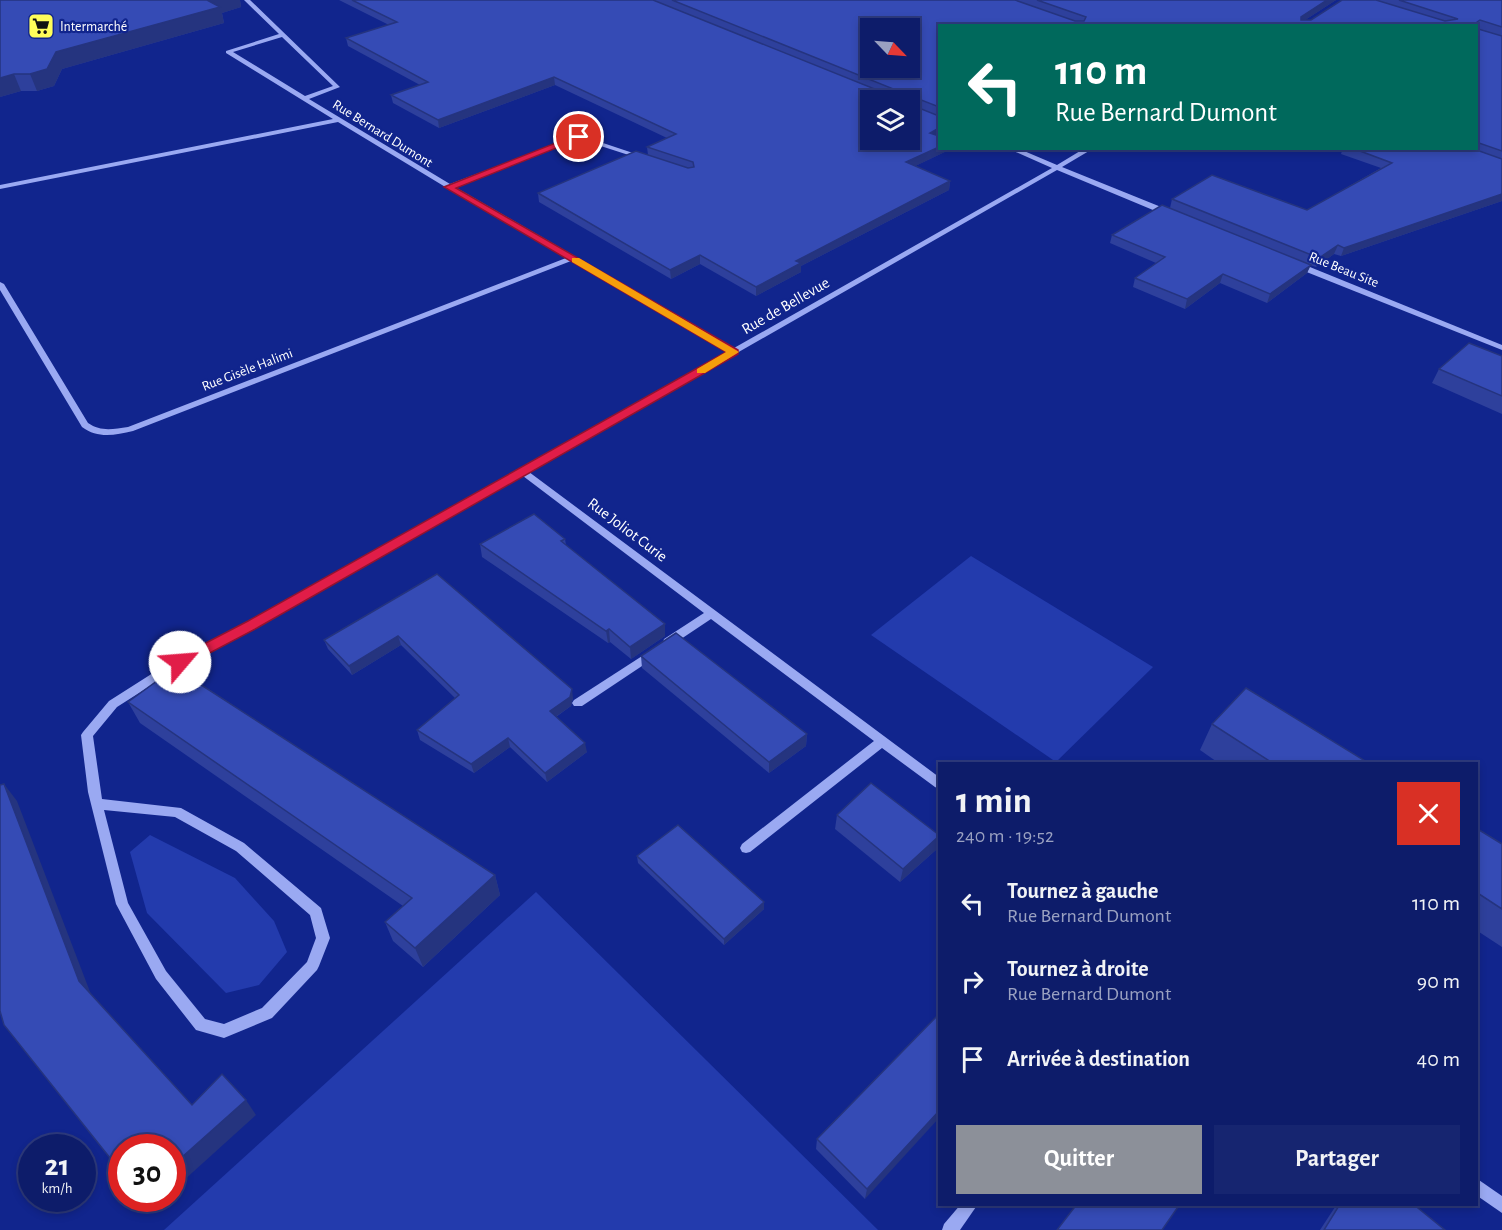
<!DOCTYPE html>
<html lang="fr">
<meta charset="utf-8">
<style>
body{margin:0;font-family:"Alegreya Sans",sans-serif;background:#162570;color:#f1f3f6;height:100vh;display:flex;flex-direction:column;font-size:22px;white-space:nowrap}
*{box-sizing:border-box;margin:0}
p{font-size:20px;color:#9aa1c1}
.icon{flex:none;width:33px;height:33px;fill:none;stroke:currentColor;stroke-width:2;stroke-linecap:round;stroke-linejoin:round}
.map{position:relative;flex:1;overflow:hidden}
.panel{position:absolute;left:938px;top:762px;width:540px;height:444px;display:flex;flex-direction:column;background:#0d1c6a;border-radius:0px;box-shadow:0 3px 9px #0003,0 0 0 2px #2d3a7e}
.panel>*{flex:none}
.hud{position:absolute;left:938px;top:24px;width:540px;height:126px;border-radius:0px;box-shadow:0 3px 9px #0003,0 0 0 2px #2d3a7e;background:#00695c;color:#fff;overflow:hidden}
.needle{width:39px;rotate:115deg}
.tools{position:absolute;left:860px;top:18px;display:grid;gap:12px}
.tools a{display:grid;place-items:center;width:60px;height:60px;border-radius:0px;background:#0d1c6a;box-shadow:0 3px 9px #0003,0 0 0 2px #2d3a7e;font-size:30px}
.speed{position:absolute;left:18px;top:1134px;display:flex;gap:12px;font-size:30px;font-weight:700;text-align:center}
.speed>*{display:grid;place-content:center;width:78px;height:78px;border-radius:50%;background:#0d1c6a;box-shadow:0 3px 9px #0003,0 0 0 2px #2d3a7e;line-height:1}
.speed small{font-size:15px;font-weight:400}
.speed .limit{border:9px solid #d22;background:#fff;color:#111}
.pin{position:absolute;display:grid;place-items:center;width:51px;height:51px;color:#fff;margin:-26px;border:3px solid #fff;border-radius:50%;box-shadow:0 2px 6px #0007}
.me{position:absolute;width:66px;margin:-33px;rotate:63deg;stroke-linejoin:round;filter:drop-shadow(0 0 4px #0008)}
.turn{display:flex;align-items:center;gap:21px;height:126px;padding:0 18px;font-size:27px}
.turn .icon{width:78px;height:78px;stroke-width:2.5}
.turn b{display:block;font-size:42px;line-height:51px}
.round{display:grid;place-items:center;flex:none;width:63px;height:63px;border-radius:0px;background:#162570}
.overview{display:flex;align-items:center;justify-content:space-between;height:102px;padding:0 18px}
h1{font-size:36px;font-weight:700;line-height:45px}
.cta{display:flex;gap:12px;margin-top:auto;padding:12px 18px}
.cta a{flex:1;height:69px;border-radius:0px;background:#8c9099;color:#fff;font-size:24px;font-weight:700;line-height:69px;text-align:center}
.cta a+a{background:#162570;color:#f1f3f6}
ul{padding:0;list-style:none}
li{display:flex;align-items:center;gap:18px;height:78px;padding:0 18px}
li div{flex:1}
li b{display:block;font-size:22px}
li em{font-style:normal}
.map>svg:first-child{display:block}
.green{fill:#233bad}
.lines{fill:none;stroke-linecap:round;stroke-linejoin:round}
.minor{fill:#9aa9f2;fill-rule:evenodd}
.wall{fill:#2e409c}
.shaded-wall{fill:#25347f}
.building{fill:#354bb5;stroke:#25347f;stroke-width:1.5;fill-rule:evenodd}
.route{fill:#e11d48;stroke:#92132f;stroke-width:1.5}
.slow{fill:#f59e0b}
.labels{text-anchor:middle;stroke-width:4.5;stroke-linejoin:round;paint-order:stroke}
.far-poi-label{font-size:14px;fill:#fff;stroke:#11258d;text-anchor:start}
.far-street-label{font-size:14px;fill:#fff;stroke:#11258d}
.street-label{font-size:16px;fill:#fff;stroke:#11258d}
</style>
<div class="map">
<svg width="1502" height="1230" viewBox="0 0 1502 1230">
<rect width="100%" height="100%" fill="#11258d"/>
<g class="green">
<polygon points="971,556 1153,667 1056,762 871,635"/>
<polygon points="150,835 235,878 274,921 287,952 259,985 226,993 147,913 130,852"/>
<polygon points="536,892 878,1230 164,1230"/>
</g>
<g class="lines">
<g class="minor">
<path d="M244 0H250L340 87 309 99 450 184 579 135 645 157V159H641L579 139 455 187 734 348 1052 168 1007 148H1017L1057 165 1085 148H1094L1062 167 1171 211V215H1165L1057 170 529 472 939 777V789L935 787 882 748 750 852 746 853 742 852 740 848 742 844 874 741 711 619 672 645H664L663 642 664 639 704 613 523 476 256 627 183 665 117 707 93 736 102 799 181 808 244 843 321 908 330 938 319 966 317 970 272 1018 224 1038 196 1030 156 979 116 904 88 792 81 735 83 732 109 701 175 659 248 621 728 352 571 261 133 431C115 435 98 439 82 427L0 290V282L4 284 88 423C101 432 113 429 128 427L566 258 447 188 338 122 0 189V185L333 119 226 53V51L279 34ZM282 37 333 86 305 96 233 52ZM104 810 175 817 236 851 310 915 316 938 307 962 262 1008 224 1024 205 1019 166 971 128 903Z"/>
<polygon points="1294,263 1300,263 1502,345 1502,350 1294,267"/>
<polygon points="653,649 657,650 658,653 657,656 582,706 574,706 572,703 574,700"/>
<polygon points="1476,1178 1502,1196 1502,1213 1476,1195"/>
<polygon points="961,1204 978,1204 960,1230 942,1230 944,1224"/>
</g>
</g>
<g class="wall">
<polygon points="0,0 240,0 241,7 222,13 224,23 62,69 54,86 37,91 21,91 0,97"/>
<polygon points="339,0 1336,0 1305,20 1311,20 1342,0 1502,0 1502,201 1341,256 1334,254 1316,267 1310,265 1307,273 1267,303 1220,283 1185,309 1133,287 1135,278 1156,263 1110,243 1112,235 1170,208 1172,199 1307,210 1381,168 1341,154 1343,148 1476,148 1476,26 939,26 939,148 951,149 915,166 950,181 949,190 801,266 801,272 756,296 700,264 671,279 539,202 538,193 648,155 647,147 667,138 555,85 439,128 393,103 391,95 420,85 348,46 346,38 389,25"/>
<polygon points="1502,356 1502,414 1432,383 1439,369"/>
<polygon points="565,539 566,545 665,636 631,659 610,642 608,643 482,557 480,544"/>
<polygon points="437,574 573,698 571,706 556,717 587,752 547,782 510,747 474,773 420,740 417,730 455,698 401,645 352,675 328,649 324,640"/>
<polygon points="641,656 807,734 806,746 769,773 642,668"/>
<polygon points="128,702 495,875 500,895 423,967 393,941 385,922 403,906 140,723"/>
<polygon points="1212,724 1370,764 1220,764 1200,750"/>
<polygon points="837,815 937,849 900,882 835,829"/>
<polygon points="1476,828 1502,844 1502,947 1476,930"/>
<polygon points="637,856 764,902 764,909 724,945 638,863"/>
<polygon points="939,1014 865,1199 816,1149 817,1139"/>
<polygon points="1337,1204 1413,1204 1445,1230 1320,1230"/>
</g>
<g class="shaded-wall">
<polygon points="207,0 240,0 241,7 222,13 224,23 62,69 54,86 37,91 30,74 56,52"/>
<polygon points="1327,0 1336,0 1299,24 1301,17"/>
<polygon points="14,74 21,91 0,97 0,78"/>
<polygon points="554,77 555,85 439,128 438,120"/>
<polygon points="939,128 939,136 930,133"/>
<polygon points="939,147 939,148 951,148 951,149 905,171 906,162"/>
<polygon points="950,181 949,190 801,266 801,272 756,296 756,287 796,261"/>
<polygon points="1502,194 1502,201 1341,256 1344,248"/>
<polygon points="1338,245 1334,254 1316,267 1319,258"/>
<polygon points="700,255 700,264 671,279 670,270"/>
<polygon points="1311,265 1307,273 1267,303 1270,294"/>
<polygon points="1223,274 1220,283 1185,309 1187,299"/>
<polygon points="665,624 665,636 631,659 630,647"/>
<polygon points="609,629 610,642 608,643 606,631"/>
<polygon points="398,636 401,645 352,675 349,666"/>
<polygon points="572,689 573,698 571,706 551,720 550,711"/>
<polygon points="807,734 806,746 769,773 769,762"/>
<polygon points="508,738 510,747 474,773 471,764"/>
<polygon points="585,743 587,752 547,782 545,773"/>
<polygon points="4,784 17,801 92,997 79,981"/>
<polygon points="939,836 937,849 900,882 903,869"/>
<polygon points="495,875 500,895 423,967 415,948"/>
<polygon points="764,902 764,909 724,945 724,939"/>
<polygon points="246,1100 256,1115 172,1191 172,1166"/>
<polygon points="939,1111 939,1118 865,1199 867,1189"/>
<polygon points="142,1198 164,1198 153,1209"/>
</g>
<g class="building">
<polygon points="0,0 207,0 220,7 56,52 47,69 30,74 14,74 0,78"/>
<path d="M352 0H653L887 94 897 92 896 90 672 0H1015L1075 21H1084L1086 17 1037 0H1327L1301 17V20H1311L1342 0H1376L1445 21 1458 19 1399 0H1502V27L1480 20 1477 22 1478 29 1502 36V151L1476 142V26H939V107L911 96 907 98 908 100H870V140H909V104L939 116V128L930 133 939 136V147L906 162 950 181 796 261 801 263 756 287 700 255 670 270 538 193 636 151 688 168 694 167 693 162 647 147 676 134 554 77 438 120 391 95 428 82 346 38 397 22ZM870 28H909V68H870Z"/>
<polygon points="1352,148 1471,148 1502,159 1502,194 1344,248 1338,245 1319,258 1172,199 1212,175 1307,210 1392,163"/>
<polygon points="1162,205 1311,265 1270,294 1223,274 1187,299 1135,278 1165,257 1112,235"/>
<polygon points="1469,343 1502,356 1502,396 1439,369"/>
<polygon points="534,514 565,539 561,541 665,624 630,647 609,629 606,631 480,544"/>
<polygon points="437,574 572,689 570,697 550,711 585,743 545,773 508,738 471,764 417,730 459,695 398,636 349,666 324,640"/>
<polygon points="676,633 807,734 769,762 641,656"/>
<polygon points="175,668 495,875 415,948 385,922 412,898 128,702"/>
<polygon points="1246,688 1370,764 1274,764 1212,724"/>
<polygon points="871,783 939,835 939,836 903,869 837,815"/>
<polygon points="4,784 79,981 192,1105 222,1074 246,1100 172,1166 172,1148 122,1148 122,1173 4,1025 0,1011 0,785"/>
<polygon points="678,825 764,902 724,939 637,856"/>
<polygon points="1476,828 1502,844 1502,909 1476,892"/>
<polygon points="939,1014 939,1111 867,1189 817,1139"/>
<polygon points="1077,1204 1180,1204 1162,1230 1057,1230"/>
<polygon points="1340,1204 1413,1204 1445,1230 1324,1230"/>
</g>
<polygon class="route" points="576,135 584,137 456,188 738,350 738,354 257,628 185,666 175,666 175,659 248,621 726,352 444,187"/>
<polygon class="slow" points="572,258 579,258 739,352 705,373 697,373 697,369 726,352 572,262"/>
<defs>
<symbol id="supermarket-square" viewBox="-11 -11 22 22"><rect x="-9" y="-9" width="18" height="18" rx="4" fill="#fffd5a" stroke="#11258d"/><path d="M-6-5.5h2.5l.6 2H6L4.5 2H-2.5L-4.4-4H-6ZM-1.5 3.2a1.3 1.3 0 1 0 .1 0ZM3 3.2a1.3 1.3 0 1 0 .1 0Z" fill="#111"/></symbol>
</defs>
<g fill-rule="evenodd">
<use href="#supermarket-square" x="26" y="11" width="30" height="30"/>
</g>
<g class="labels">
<g class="far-poi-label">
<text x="60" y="31">Intermarché</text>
</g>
<g class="far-street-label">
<text transform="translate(383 133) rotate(32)" y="5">Rue Bernard Dumont</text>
<text transform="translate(1344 269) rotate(22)" y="5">Rue Beau Site</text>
<text transform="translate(247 369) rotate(-21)" y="5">Rue Gisèle Halimi</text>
</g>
<g class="street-label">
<text transform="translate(785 305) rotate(-30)" y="6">Rue de Bellevue</text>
<text transform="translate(628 529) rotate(37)" y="6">Rue Joliot Curie</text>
</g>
</g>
</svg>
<div class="tools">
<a><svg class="needle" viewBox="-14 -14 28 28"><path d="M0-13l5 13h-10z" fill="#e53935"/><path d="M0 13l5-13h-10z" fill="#9aa1c1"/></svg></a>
<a><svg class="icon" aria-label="layers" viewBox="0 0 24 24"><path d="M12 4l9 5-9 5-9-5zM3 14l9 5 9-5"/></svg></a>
</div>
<div class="speed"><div>21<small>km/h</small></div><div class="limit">30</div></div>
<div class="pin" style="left:579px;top:137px;background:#d93025"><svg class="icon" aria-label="arrive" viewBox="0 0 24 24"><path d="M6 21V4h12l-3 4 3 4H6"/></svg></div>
<svg class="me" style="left:180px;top:662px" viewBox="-20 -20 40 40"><circle r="19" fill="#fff"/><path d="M0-13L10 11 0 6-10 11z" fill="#e11d48"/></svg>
<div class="hud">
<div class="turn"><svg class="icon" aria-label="left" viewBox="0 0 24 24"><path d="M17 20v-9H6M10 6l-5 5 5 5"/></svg><div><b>110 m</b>Rue Bernard Dumont</div></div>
</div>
<section class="panel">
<div class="overview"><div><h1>1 min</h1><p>240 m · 19:52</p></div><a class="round" style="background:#d93025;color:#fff"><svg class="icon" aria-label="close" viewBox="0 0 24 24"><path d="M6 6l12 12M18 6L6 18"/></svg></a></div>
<ul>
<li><svg class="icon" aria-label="left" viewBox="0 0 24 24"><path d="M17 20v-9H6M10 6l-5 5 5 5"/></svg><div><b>Tournez à gauche</b><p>Rue Bernard Dumont</p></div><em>110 m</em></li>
<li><svg class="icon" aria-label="right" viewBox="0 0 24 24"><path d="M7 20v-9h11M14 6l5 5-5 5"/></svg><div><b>Tournez à droite</b><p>Rue Bernard Dumont</p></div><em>90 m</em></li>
<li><svg class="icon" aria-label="arrive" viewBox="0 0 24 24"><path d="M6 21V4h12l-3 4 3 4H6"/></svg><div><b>Arrivée à destination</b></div><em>40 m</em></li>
</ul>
<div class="cta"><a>Quitter</a><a>Partager</a></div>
</section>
</div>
